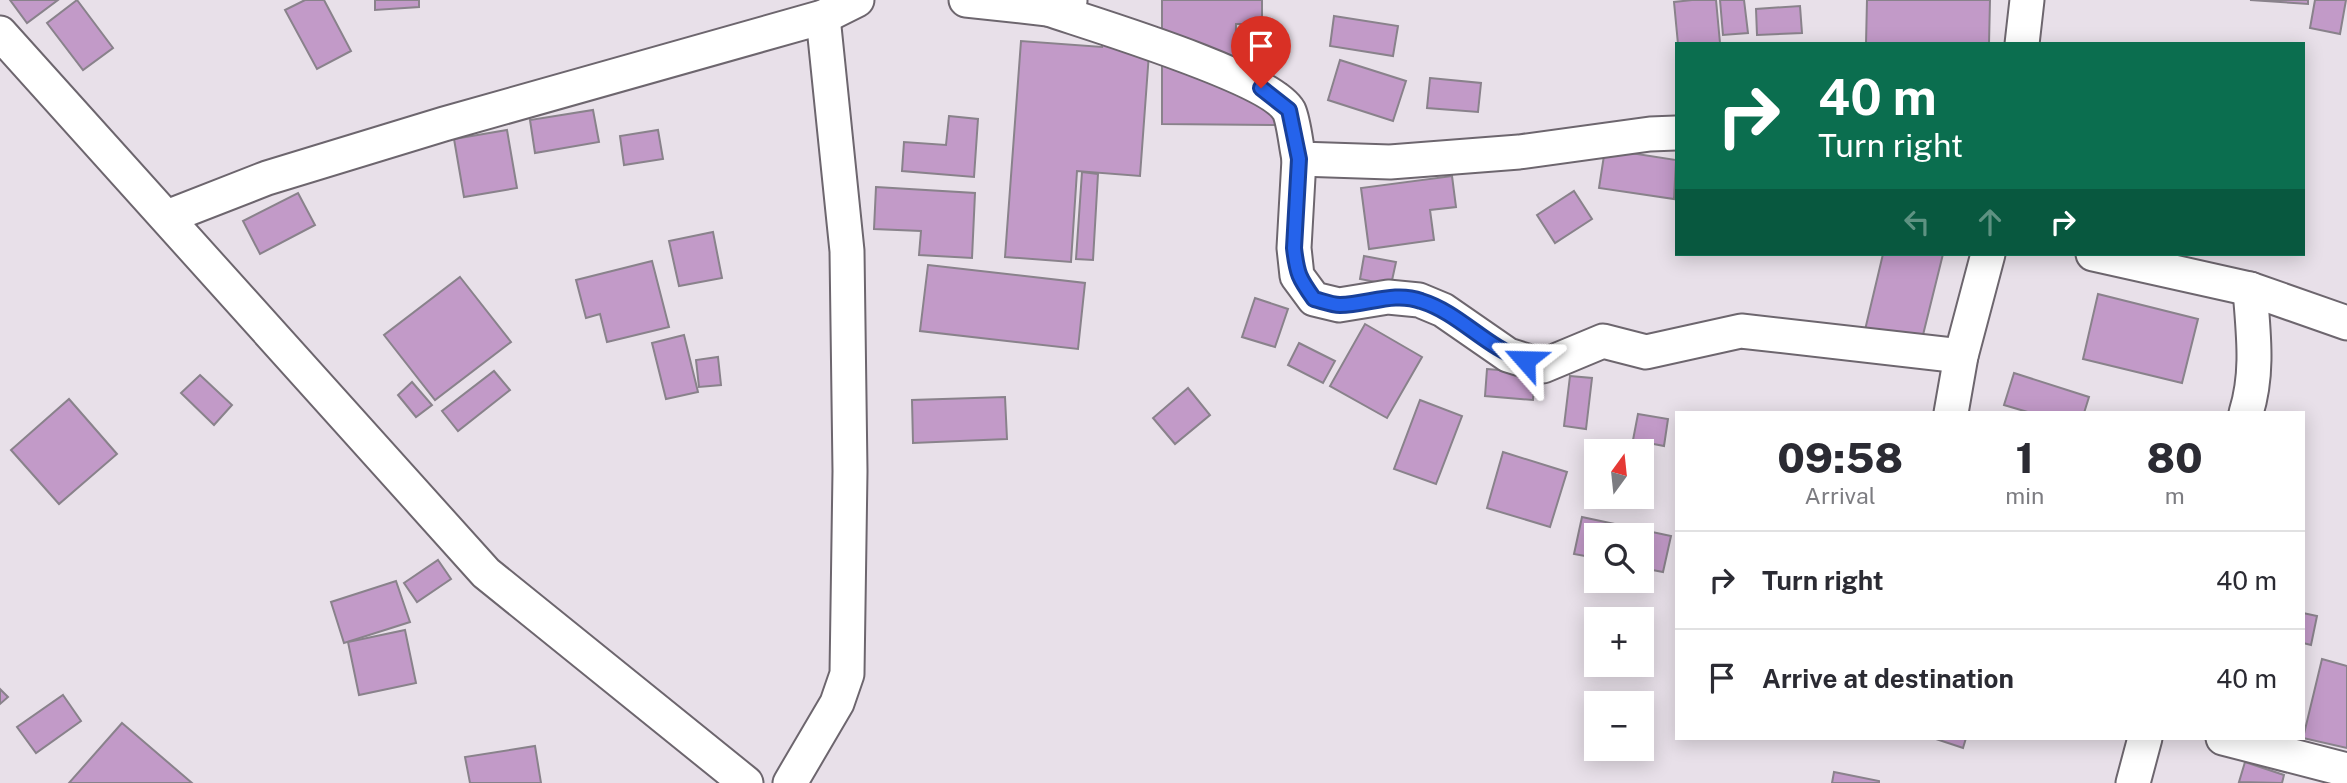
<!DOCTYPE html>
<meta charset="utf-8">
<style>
body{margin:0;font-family:"Public Sans",sans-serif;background:#f2f2f3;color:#2b2b33;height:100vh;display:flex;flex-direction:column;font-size:26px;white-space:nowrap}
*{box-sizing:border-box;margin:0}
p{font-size:23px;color:#7c7c81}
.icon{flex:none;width:38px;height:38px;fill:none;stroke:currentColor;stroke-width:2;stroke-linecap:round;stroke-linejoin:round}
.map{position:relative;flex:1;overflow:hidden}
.sheet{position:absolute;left:1675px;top:411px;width:630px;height:329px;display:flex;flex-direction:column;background:#fff;border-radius:0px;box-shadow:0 4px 18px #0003}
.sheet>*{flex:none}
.top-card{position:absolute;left:1675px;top:42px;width:630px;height:214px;border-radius:0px;box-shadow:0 4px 18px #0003;background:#0b6e4f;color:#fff;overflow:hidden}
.needle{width:46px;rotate:15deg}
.fabs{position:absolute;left:1584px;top:439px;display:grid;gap:14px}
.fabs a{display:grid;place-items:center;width:70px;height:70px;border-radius:0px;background:#fff;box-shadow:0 4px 18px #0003;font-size:35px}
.pin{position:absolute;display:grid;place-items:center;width:60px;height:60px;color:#fff;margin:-72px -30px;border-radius:50% 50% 50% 0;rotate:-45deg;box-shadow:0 0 7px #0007}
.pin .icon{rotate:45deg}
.me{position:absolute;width:77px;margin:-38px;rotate:295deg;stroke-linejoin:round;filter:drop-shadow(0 0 5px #0008)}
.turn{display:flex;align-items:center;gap:24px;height:147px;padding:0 28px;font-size:32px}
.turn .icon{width:91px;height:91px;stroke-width:2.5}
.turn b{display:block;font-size:49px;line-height:60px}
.lanes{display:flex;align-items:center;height:66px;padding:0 28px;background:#0003;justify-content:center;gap:35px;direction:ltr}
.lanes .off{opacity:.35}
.eta{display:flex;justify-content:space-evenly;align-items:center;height:119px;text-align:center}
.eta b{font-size:42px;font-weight:800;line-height:49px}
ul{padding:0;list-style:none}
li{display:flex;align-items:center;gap:21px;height:98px;padding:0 28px;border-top:2px solid #e1e1e2}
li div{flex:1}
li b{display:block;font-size:26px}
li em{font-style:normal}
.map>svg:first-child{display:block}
.building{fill:#c29ac8;stroke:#89828b;stroke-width:2}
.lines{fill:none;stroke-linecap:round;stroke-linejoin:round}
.street-casing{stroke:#6d666e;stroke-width:37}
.street{stroke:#fff;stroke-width:33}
.route-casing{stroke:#184099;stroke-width:18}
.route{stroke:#2563eb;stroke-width:12}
</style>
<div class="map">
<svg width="2347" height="783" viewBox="0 0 2347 783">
<rect width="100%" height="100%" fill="#e8e0e9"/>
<g class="building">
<polygon points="10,0 58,0 27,23"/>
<polygon points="77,0 113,48 83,70 47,23"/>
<polygon points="305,0 324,0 351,51 317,69 285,10"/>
<polygon points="375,0 419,0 419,7 375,10"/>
<polygon points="1162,0 1262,0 1262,24 1236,24 1235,83 1286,84 1285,125 1162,124"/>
<polygon points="1692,0 1716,0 1720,43 1678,44 1674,2"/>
<polygon points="1720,0 1744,0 1748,33 1723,35"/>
<polygon points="1867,0 1990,0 1989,44 1866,44"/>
<polygon points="2250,0 2308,0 2308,4"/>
<polygon points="2315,0 2346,0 2340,34 2310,28"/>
<polygon points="1800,6 1802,33 1757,35 1756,9"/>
<polygon points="1334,16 1398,26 1393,56 1330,46"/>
<polygon points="1103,22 1151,26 1140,176 1077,171 1071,262 1005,257 1021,41 1102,47"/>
<polygon points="1340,60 1406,81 1393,121 1328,100"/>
<polygon points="1430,78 1481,83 1478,112 1427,108"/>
<polygon points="593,110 599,142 535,153 530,120"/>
<polygon points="949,116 978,119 974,177 902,171 904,142 946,145"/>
<polygon points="507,130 517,188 464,197 454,139"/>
<polygon points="658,130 663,159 624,165 620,136"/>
<polygon points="1605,149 1676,160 1674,199 1599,188"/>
<polygon points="1082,172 1098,174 1093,260 1076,259"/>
<polygon points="1452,176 1456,207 1430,210 1434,240 1369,249 1361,188"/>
<polygon points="876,187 975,193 972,258 919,255 921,231 874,229"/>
<polygon points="1574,191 1592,219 1555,243 1537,215"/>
<polygon points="298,193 315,225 260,254 243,221"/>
<polygon points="713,232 722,278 679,286 669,241"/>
<polygon points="1883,254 1943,254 1921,343 1865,330"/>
<polygon points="1364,256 1396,262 1391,285 1360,279"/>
<polygon points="652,261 669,327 607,342 600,314 586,318 576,280"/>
<polygon points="928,265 1085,283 1078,349 920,331"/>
<polygon points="460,277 511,342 435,400 384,335"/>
<polygon points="2098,294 2198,319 2182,383 2083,359"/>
<polygon points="1255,298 1288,309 1275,347 1242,337"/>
<polygon points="1365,324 1422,357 1387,418 1330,386"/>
<polygon points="684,335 698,392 666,399 652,343"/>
<polygon points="1299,343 1335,361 1323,383 1288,365"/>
<polygon points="718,357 721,385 699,387 696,360"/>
<polygon points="1487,369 1535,373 1533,400 1485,396"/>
<polygon points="494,371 510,390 458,431 442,411"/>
<polygon points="2014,373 2089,397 2084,413 2031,413 2004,405"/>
<polygon points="200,375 232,405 214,425 181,393"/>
<polygon points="1570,376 1592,378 1586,429 1564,426"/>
<polygon points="412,382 432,405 416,417 398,395"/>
<polygon points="1188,388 1210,415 1175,444 1153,418"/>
<polygon points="1005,397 1007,439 913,443 912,400"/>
<polygon points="69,399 117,454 59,504 11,450"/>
<polygon points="1420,400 1462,416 1436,484 1394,469"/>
<polygon points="1638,414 1668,419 1664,446 1633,440"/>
<polygon points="1503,452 1567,472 1550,527 1487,508"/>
<polygon points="1582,517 1671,536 1663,572 1642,568 1642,536 1596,536 1596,558 1574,554"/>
<polygon points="438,560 451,579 417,602 404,583"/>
<polygon points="396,581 410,622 344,643 331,602"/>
<polygon points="2303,613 2317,616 2311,645 2303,643"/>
<polygon points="405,630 416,683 359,695 348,642"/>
<polygon points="2322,659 2347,666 2347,748 2303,738"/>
<polygon points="0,689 8,697 0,704"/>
<polygon points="63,695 81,721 36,753 17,727"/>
<polygon points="122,723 192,783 69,783"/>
<polygon points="1933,738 1966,738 1963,748"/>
<polygon points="535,746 541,783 470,783 465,757"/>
<polygon points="2245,762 2284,775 2282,783 2239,782"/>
<polygon points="1834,772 1879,781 1879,783 1832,783"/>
</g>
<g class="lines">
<defs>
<g id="street">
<polyline points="966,0 1048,9 1070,1"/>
<path d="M1048 9C1092 24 1270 77 1289 111 1294 122 1296 146 1299 159L1390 162 1519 152 1650 134 1676 133"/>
<polyline points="0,33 486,573 746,783"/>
<polyline points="2022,44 2027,0"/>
<polyline points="1299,159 1294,248 1297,276 1314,299 1339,305 1388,297 1419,300 1443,310 1508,355 1543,366 1603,341 1646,352 1741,331 1961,356"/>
<polyline points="167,217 267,178 444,124 823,17 857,0"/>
<polyline points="2093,254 2250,289 2347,323"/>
<polyline points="1951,413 1961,356 1988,254"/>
<path d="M2246 413C2259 372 2253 331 2250 289"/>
<polyline points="2223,738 2347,770"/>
<polyline points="790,783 837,703 847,674 850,471 847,251 823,17"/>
<polyline points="2133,783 2145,738"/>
</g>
</defs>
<use href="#street" class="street-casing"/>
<use href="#street" class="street"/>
</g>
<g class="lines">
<defs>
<path id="route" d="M1261 88 1289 110 1299 159 1294 248C1297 274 1299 278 1314 299 1322 301 1332 305 1340 305 1367 305 1394 291 1421 301 1460 313 1486 348 1525 360"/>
</defs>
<use href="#route" class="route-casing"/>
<use href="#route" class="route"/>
</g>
</svg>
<div class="fabs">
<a><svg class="needle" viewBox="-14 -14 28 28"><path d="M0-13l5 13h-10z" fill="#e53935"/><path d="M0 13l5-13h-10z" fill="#7c7c81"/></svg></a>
<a><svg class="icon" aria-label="search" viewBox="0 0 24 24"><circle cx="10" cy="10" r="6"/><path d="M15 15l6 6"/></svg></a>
<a>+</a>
<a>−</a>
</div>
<div class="pin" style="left:1261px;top:88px;background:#d93025"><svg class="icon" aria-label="arrive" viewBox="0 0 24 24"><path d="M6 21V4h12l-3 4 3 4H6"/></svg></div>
<svg class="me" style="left:1525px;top:360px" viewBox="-20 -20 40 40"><path d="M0-17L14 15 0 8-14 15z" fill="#2563eb" stroke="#fff" stroke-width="4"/></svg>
<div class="top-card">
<div class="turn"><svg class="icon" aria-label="right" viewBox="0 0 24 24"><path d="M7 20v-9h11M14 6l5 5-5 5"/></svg><div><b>40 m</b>Turn right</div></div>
<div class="lanes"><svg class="icon off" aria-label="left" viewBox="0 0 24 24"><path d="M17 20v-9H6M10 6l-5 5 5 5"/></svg><svg class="icon off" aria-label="ahead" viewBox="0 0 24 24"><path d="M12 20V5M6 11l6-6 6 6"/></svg><svg class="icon" aria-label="right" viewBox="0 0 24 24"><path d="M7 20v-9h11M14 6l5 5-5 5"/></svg></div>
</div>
<section class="sheet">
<div class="eta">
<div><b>09:58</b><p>Arrival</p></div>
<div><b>1</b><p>min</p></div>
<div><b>80</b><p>m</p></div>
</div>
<ul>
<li><svg class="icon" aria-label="right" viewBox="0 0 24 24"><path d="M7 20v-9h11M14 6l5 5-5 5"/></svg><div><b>Turn right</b></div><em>40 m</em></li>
<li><svg class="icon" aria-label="arrive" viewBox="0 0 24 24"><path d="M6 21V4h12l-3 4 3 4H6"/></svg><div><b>Arrive at destination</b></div><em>40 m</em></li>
</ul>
</section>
</div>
